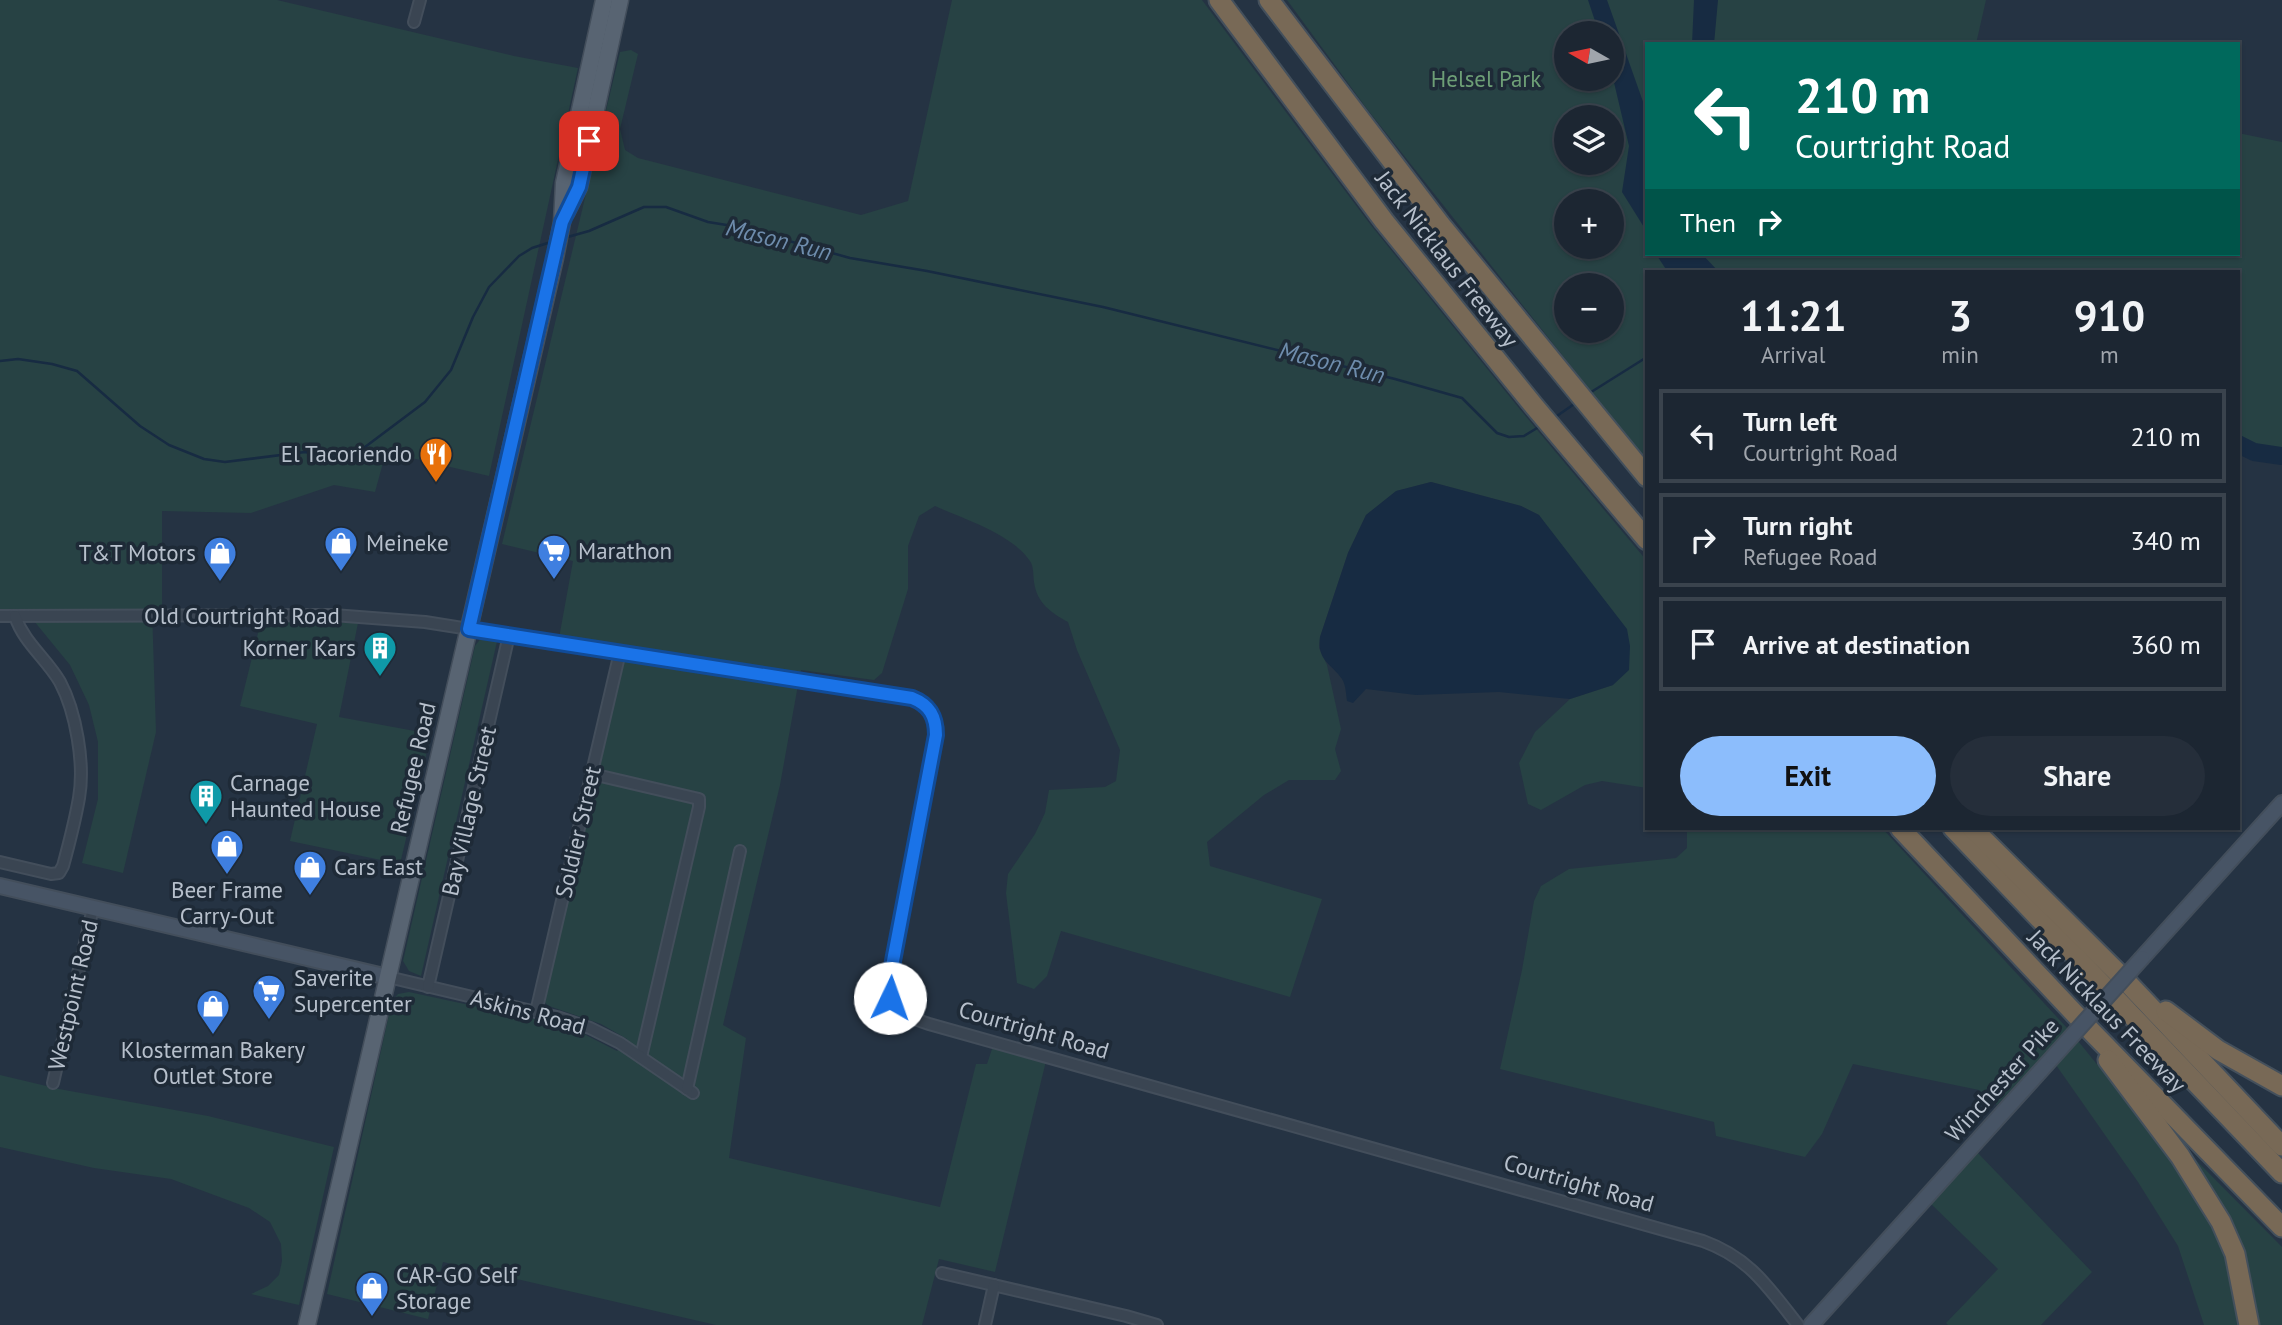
<!DOCTYPE html>
<meta charset="utf-8">
<style>
body{margin:0;font-family:"PT Sans",sans-serif;background:#252e3a;color:#f1f3f6;height:100vh;display:flex;flex-direction:column;font-size:26px;white-space:nowrap}
*{box-sizing:border-box;margin:0}
p{font-size:23px;color:#a0a5ac}
.icon{flex:none;width:38px;height:38px;fill:none;stroke:currentColor;stroke-width:2;stroke-linecap:round;stroke-linejoin:round}
.map{position:relative;flex:1;overflow:hidden}
.side{position:absolute;left:1645px;top:270px;width:595px;height:560px;display:flex;flex-direction:column;background:#1c2632;border-radius:0px;box-shadow:0 2px 5px #0004,0 0 0 2px #3a434d}
.side>*{flex:none}
.top-card{position:absolute;left:1645px;top:42px;width:595px;height:214px;border-radius:0px;box-shadow:0 2px 5px #0004,0 0 0 2px #3a434d;background:#00695c;color:#fff;overflow:hidden}
.needle{width:46px;rotate:279deg}
.buttons{position:absolute;left:1554px;top:21px;display:grid;gap:14px}
.buttons a{display:grid;place-items:center;width:70px;height:70px;border-radius:50%;background:#1c2632;box-shadow:0 2px 5px #0004,0 0 0 2px #3a434d;font-size:35px}
.pin{position:absolute;display:grid;place-items:center;width:60px;height:60px;color:#fff;margin:-30px;border-radius:14px;box-shadow:0 4px 10px #0006}
.me{position:absolute;width:77px;margin:-38px;rotate:3deg;stroke-linejoin:round;filter:drop-shadow(0 0 5px #0008)}
.turn{display:flex;align-items:center;gap:24px;height:147px;padding:0 35px;font-size:32px}
.turn .icon{width:91px;height:91px;stroke-width:2.5}
.turn b{display:block;font-size:49px;line-height:60px}
.then{display:flex;align-items:center;height:66px;padding:0 35px;background:#0003;gap:14px;font-size:26px}
.eta{display:flex;justify-content:space-evenly;align-items:center;height:119px;text-align:center}
.eta b{font-size:42px;font-weight:600;line-height:49px}
.cta{display:flex;gap:14px;margin-top:auto;padding:14px 35px}
.cta a{flex:1;height:80px;border-radius:42px;background:#8cbdfc;color:#111;font-size:28px;font-weight:600;line-height:80px;text-align:center}
.cta a+a{background:#252e3a;color:#f1f3f6}
ul{padding:0;list-style:none}
li{display:flex;align-items:center;gap:21px;height:94px;margin:0 14px 10px;padding:0 21px;border:4px solid #3a434d;border-radius:0px}
li div{flex:1}
li b{display:block;font-size:26px}
li em{font-style:normal}
.map>svg:first-child{display:block}
.green{fill:#274244;fill-rule:evenodd}
.water{fill:#172b42}
.lines{fill:none;stroke-linecap:round;stroke-linejoin:round}
.stream{stroke:#172b42;stroke-width:2.5}
.river{stroke:#172b42;stroke-width:18}
.street-casing{stroke:#434e5b;stroke-width:14}
.secondary-casing{stroke:#434e5b;stroke-width:18}
.primary-casing{stroke:#434e5b;stroke-width:19}
.highway-casing{stroke:#44505c;stroke-width:23}
.street{stroke:#3a4552;stroke-width:10}
.secondary{stroke:#475465;stroke-width:14}
.primary{stroke:#586472;stroke-width:16}
.highway{stroke:#786956;stroke-width:19}
.secondary-bridge-casing{stroke:#434e5b;stroke-width:18;stroke-linecap:butt}
.secondary-bridge{stroke:#475465;stroke-width:14}
.route-casing{stroke:#114b97;stroke-width:18}
.route{stroke:#1a73e8;stroke-width:12}
.labels{text-anchor:middle;stroke-width:7;stroke-linejoin:round;paint-order:stroke}
.park-label{font-size:23px;fill:#6d9e76;stroke:#1e2a37}
.street-label{font-size:23px;fill:#b7c0cc;stroke:#1e2a37}
.poi-label{font-size:23px;fill:#b7c0cc;stroke:#1e2a37;text-anchor:start}
.water-label{font-size:24px;font-style:italic;fill:#6e8cac;stroke:#1e2a37}
</style>
<div class="map">
<svg width="2282" height="1325" viewBox="0 0 2282 1325">
<rect width="100%" height="100%" fill="#253343"/>
<g class="green">
<polygon points="0,0 277,0 514,56 578,68 489,476 386,452 375,492 334,485 251,513 162,511 162,608 152,609 156,732 123,873 82,863 98,799 98,742 89,705 70,665 34,621 114,621 114,611 0,611"/>
<path d="M952 0H1202L1370 224 1523 413 1647 561V788L1602 781 1585 785 1541 810 1528 804 1519 763 1535 732 1570 699 1613 685 1539 515 1521 506 1431 482 1397 491 1366 515 1348 553 1320 637 1319 648 1327 665 1341 729 1335 749 1341 771 1335 780H1289L1264 795 1207 842 1210 866 1322 899 1290 997 1061 931 1047 976 1034 989 1017 983 1006 893 1008 874 1035 834 1045 813 1049 790 1105 787 1116 781 1120 750 1077 650 1068 622C1050 612 1037 603 1034 582 1033 575 1034 567 1030 561 1012 534 964 519 935 506L919 516 908 546V589L882 673 874 680 801 670 800 675 559 638 573 561 502 544 620 52 631 50 638 54 620 129 625 150 638 158 861 215 908 201Z"/>
<path d="M1287 0H1986L1976 44H1647V254H2238V133L2282 142V456L2254 452 2238 444V271H1647V462L1367 109ZM1566 33H1612V79H1566ZM1566 117H1612V163H1566ZM1566 201H1612V247H1566ZM1566 285H1612V331H1566Z"/>
<polygon points="261,621 358,623 339,717 431,734 400,864 290,841 317,724 240,706"/>
<polygon points="482,637 498,637 421,976 409,971 403,961 475,646"/>
<polygon points="629,659 798,685 780,785 723,1025 746,1038 729,1158 940,1207 976,1064 987,1064 993,1046 1046,1061 995,1272 939,1259 922,1325 716,1325 443,1262 428,1319 327,1294 392,1001 398,994 409,992 544,1021 578,1031 617,1051 627,1039 601,1024 549,1006 544,1002 624,662"/>
<polygon points="1687,828 1882,828 2068,1029 1997,1105 1979,1090 1853,1064 1822,1134 1805,1157 1716,1136 1714,1122 1500,1069 1522,970 1534,901 1541,886 1569,869 1676,858 1687,848"/>
<polygon points="2078,1041 2178,1164 2217,1224 2245,1325 2204,1325 2178,1246 2138,1182 2056,1065"/>
<polygon points="0,1075 59,1089 208,1116 334,1147 299,1305 251,1294 268,1286 279,1275 282,1261 281,1244 270,1222 249,1208 171,1179 94,1168 0,1147"/>
<polygon points="2181,1145 2282,1247 2282,1325 2254,1325"/>
<polygon points="1977,1152 2092,1272 2041,1325 1948,1325 1946,1323 1998,1269 1929,1202"/>
</g>
<g class="water">
<polygon points="1588,0 1607,0 1647,113 1647,232 1622,192 1629,146 1612,74 1612,33 1599,33"/>
<polygon points="1694,0 1718,0 1714,44 1692,44"/>
<polygon points="1656,254 1702,254 1718,271 1667,271"/>
<path d="M1431 482 1521 506 1539 515 1627 629 1630 646 1629 670 1613 685 1570 699 1499 692 1416 695 1366 689 1353 703 1347 701C1346 695 1346 685 1342 679 1331 663 1317 661 1320 637L1348 553 1366 515 1396 491Z"/>
</g>
<g class="lines">
<g class="stream">
<polyline points="564,238 589,231 644,207 666,207 708,222 739,227 850,258 927,271 1103,307 1395,379 1462,398 1497,433 1509,437 1524,436 1542,425"/>
<polyline points="0,361 18,359 52,364 77,371 140,426 169,445 204,459 225,462 305,452 345,459 361,450 425,402 451,370 473,317 489,287 519,256 532,248 551,242"/>
<polyline points="1588,394 1647,357"/>
<polyline points="1554,418 1577,402"/>
</g>
<polyline class="river" points="2238,444 2254,452 2282,456"/>
<defs>
<g id="street">
<polyline points="414,22 420,0"/>
<path d="M0 616 333 615 425 622 917 700C931 708 936 719 936 735L889 982C888 1008 906 1017 929 1024L1703 1241C1750 1258 1768 1287 1798 1325"/>
<polyline points="592,774 699,799 699,807 641,1057"/>
<path d="M0 862 51 874 59 873 63 866C69 844 75 821 79 798 85 764 76 712 60 682 46 658 24 643 15 616"/>
<polyline points="388,977 557,1017 590,1028 620,1043 693,1093"/>
<polyline points="428,987 509,635"/>
<polyline points="536,1012 620,652"/>
<polyline points="53,1083 93,908"/>
<polyline points="687,1089 740,851"/>
<polyline points="942,1273 1126,1316 1157,1325"/>
<polyline points="985,1325 994,1285"/>
</g>
<g id="secondary">
<polyline points="0,886 388,977"/>
<polyline points="2142,958 2282,803"/>
<polyline points="1811,1325 2053,1057"/>
</g>
<g id="primary">
<polyline points="566,213 579,187 620,0"/>
<polyline points="307,1325 555,258 562,222 564,183 604,0"/>
</g>
<g id="highway">
<polyline points="1219,0 1384,221 1534,406 1647,540"/>
<polyline points="1269,0 1440,224 1647,477"/>
<polyline points="1900,828 2092,1032 2282,1227"/>
<polyline points="1953,828 2282,1173"/>
<polyline points="1972,828 2124,979 2282,1146"/>
<polyline points="2166,1011 2218,1050 2282,1086"/>
<polyline points="2108,1060 2180,1156 2221,1222 2235,1254 2249,1325"/>
</g>
</defs>
<use href="#street" class="street-casing"/>
<use href="#secondary" class="secondary-casing"/>
<use href="#primary" class="primary-casing"/>
<use href="#highway" class="highway-casing"/>
<use href="#street" class="street"/>
<use href="#secondary" class="secondary"/>
<use href="#primary" class="primary"/>
<use href="#highway" class="highway"/>
<defs>
<polyline id="secondary-bridge" points="2053,1057 2142,958"/>
</defs>
<use href="#secondary-bridge" class="secondary-bridge-casing"/>
<use href="#secondary-bridge" class="secondary-bridge"/>
</g>
<g class="lines">
<defs>
<path id="route" d="M589 141 579 187 562 222 469 629 912 698C930 705 936 717 936 735L889 982 890 998"/>
</defs>
<use href="#route" class="route-casing"/>
<use href="#route" class="route"/>
</g>
<defs>
<symbol id="restaurant-pin" viewBox="-11 -11 22 30"><path d="M0 17L-7.5 6A9.5 9.5 0 1 1 7.5 6Z" fill="#e8710a" stroke="#1e2a37"/><path d="M-5-6h1v4h1v-4h1v4h1v-4h1v5L-1.5 .5V6h-2V.5L-5-1ZM5-6V6H3V1.5H1.5Q1.5-4 5-6Z" fill="#fff"/></symbol>
<symbol id="shop-pin" viewBox="-11 -11 22 30"><path d="M0 17L-7.5 6A9.5 9.5 0 1 1 7.5 6Z" fill="#3f7fe0" stroke="#1e2a37"/><path d="M-5-2.5h2.3a2.7 3.5 0 0 1 5.4 0H5L5.5 6h-11ZM-1.5-2.5h3a1.5 2.3 0 0 0-3 0Z" fill="#fff"/></symbol>
<symbol id="supermarket-pin" viewBox="-11 -11 22 30"><path d="M0 17L-7.5 6A9.5 9.5 0 1 1 7.5 6Z" fill="#3f7fe0" stroke="#1e2a37"/><path d="M-6-5.5h2.5l.6 2H6L4.5 2H-2.5L-4.4-4H-6ZM-1.5 3.2a1.3 1.3 0 1 0 .1 0ZM3 3.2a1.3 1.3 0 1 0 .1 0Z" fill="#fff"/></symbol>
<symbol id="building-pin" viewBox="-11 -11 22 30"><path d="M0 17L-7.5 6A9.5 9.5 0 1 1 7.5 6Z" fill="#0f9aa8" stroke="#1e2a37"/><path d="M-4-6H4V6H1V3H-1V6H-4ZM-2.5-4.3h1.7v1.8h-1.7ZM.8-4.3h1.7v1.8H.8ZM-2.5-1h1.7V.8h-1.7ZM.8-1h1.7V.8H.8Z" fill="#fff"/></symbol>
</defs>
<g fill-rule="evenodd">
<use href="#restaurant-pin" x="417" y="435" width="38" height="52"/>
<use href="#shop-pin" x="322" y="524" width="38" height="52"/>
<use href="#supermarket-pin" x="535" y="532" width="38" height="52"/>
<use href="#shop-pin" x="201" y="534" width="38" height="52"/>
<use href="#building-pin" x="361" y="629" width="38" height="52"/>
<use href="#building-pin" x="187" y="777" width="38" height="52"/>
<use href="#shop-pin" x="208" y="827" width="38" height="52"/>
<use href="#shop-pin" x="291" y="848" width="38" height="52"/>
<use href="#supermarket-pin" x="250" y="972" width="38" height="52"/>
<use href="#shop-pin" x="194" y="987" width="38" height="52"/>
<use href="#shop-pin" x="353" y="1269" width="38" height="52"/>
</g>
<g class="labels">
<g class="park-label">
<text x="1486" y="87">Helsel Park</text>
</g>
<g class="street-label">
<text transform="translate(1447 259) rotate(52)" y="8">Jack Nicklaus Freeway</text>
<text x="242" y="624">Old Courtright Road</text>
<text transform="translate(413 768) rotate(-77)" y="8">Refugee Road</text>
<text transform="translate(469 811) rotate(-77)" y="8">Bay Village Street</text>
<text transform="translate(578 832) rotate(-77)" y="8">Soldier Street</text>
<text transform="translate(73 995) rotate(-77)" y="8">Westpoint Road</text>
<text transform="translate(2107 1011) rotate(46)" y="8">Jack Nicklaus Freeway</text>
<text transform="translate(528 1012) rotate(15)" y="8">Askins Road</text>
<text transform="translate(1034 1030) rotate(16)" y="8">Courtright Road</text>
<text transform="translate(2002 1080) rotate(-48)" y="8">Winchester Pike</text>
<text transform="translate(1579 1183) rotate(16)" y="8">Courtright Road</text>
</g>
<g class="poi-label">
<text x="412" y="462" text-anchor="end">El Tacoriendo</text>
<text x="366" y="551">Meineke</text>
<text x="578" y="559">Marathon</text>
<text x="196" y="561" text-anchor="end">T&amp;T Motors</text>
<text x="356" y="656" text-anchor="end">Korner Kars</text>
<text x="230" y="791">Carnage<tspan x="230" dy="26">Haunted House</tspan></text>
<text x="334" y="875">Cars East</text>
<text x="227" y="898" text-anchor="middle">Beer Frame<tspan x="227" dy="26">Carry-Out</tspan></text>
<text x="294" y="986">Saverite<tspan x="294" dy="26">Supercenter</tspan></text>
<text x="213" y="1058" text-anchor="middle">Klosterman Bakery<tspan x="213" dy="26">Outlet Store</tspan></text>
<text x="396" y="1283">CAR-GO Self<tspan x="396" dy="26">Storage</tspan></text>
</g>
<g class="water-label">
<text transform="translate(779 240) rotate(14)" y="8">Mason Run</text>
<text transform="translate(1332 363) rotate(14)" y="8">Mason Run</text>
</g>
</g>
</svg>
<div class="buttons">
<a><svg class="needle" viewBox="-14 -14 28 28"><path d="M0-13l5 13h-10z" fill="#e53935"/><path d="M0 13l5-13h-10z" fill="#a0a5ac"/></svg></a>
<a><svg class="icon" aria-label="layers" viewBox="0 0 24 24"><path d="M12 4l9 5-9 5-9-5zM3 14l9 5 9-5"/></svg></a>
<a>+</a>
<a>−</a>
</div>
<div class="pin" style="left:589px;top:141px;background:#d93025"><svg class="icon" aria-label="arrive" viewBox="0 0 24 24"><path d="M6 21V4h12l-3 4 3 4H6"/></svg></div>
<svg class="me" style="left:890px;top:998px" viewBox="-20 -20 40 40"><circle r="19" fill="#fff"/><path d="M0-13L10 11 0 6-10 11z" fill="#1a73e8"/></svg>
<div class="top-card">
<div class="turn"><svg class="icon" aria-label="left" viewBox="0 0 24 24"><path d="M17 20v-9H6M10 6l-5 5 5 5"/></svg><div><b>210 m</b>Courtright Road</div></div>
<div class="then">Then<svg class="icon" aria-label="right" viewBox="0 0 24 24"><path d="M7 20v-9h11M14 6l5 5-5 5"/></svg></div>
</div>
<section class="side">
<div class="eta">
<div><b>11:21</b><p>Arrival</p></div>
<div><b>3</b><p>min</p></div>
<div><b>910</b><p>m</p></div>
</div>
<ul>
<li><svg class="icon" aria-label="left" viewBox="0 0 24 24"><path d="M17 20v-9H6M10 6l-5 5 5 5"/></svg><div><b>Turn left</b><p>Courtright Road</p></div><em>210 m</em></li>
<li><svg class="icon" aria-label="right" viewBox="0 0 24 24"><path d="M7 20v-9h11M14 6l5 5-5 5"/></svg><div><b>Turn right</b><p>Refugee Road</p></div><em>340 m</em></li>
<li><svg class="icon" aria-label="arrive" viewBox="0 0 24 24"><path d="M6 21V4h12l-3 4 3 4H6"/></svg><div><b>Arrive at destination</b></div><em>360 m</em></li>
</ul>
<div class="cta"><a>Exit</a><a>Share</a></div>
</section>
</div>
